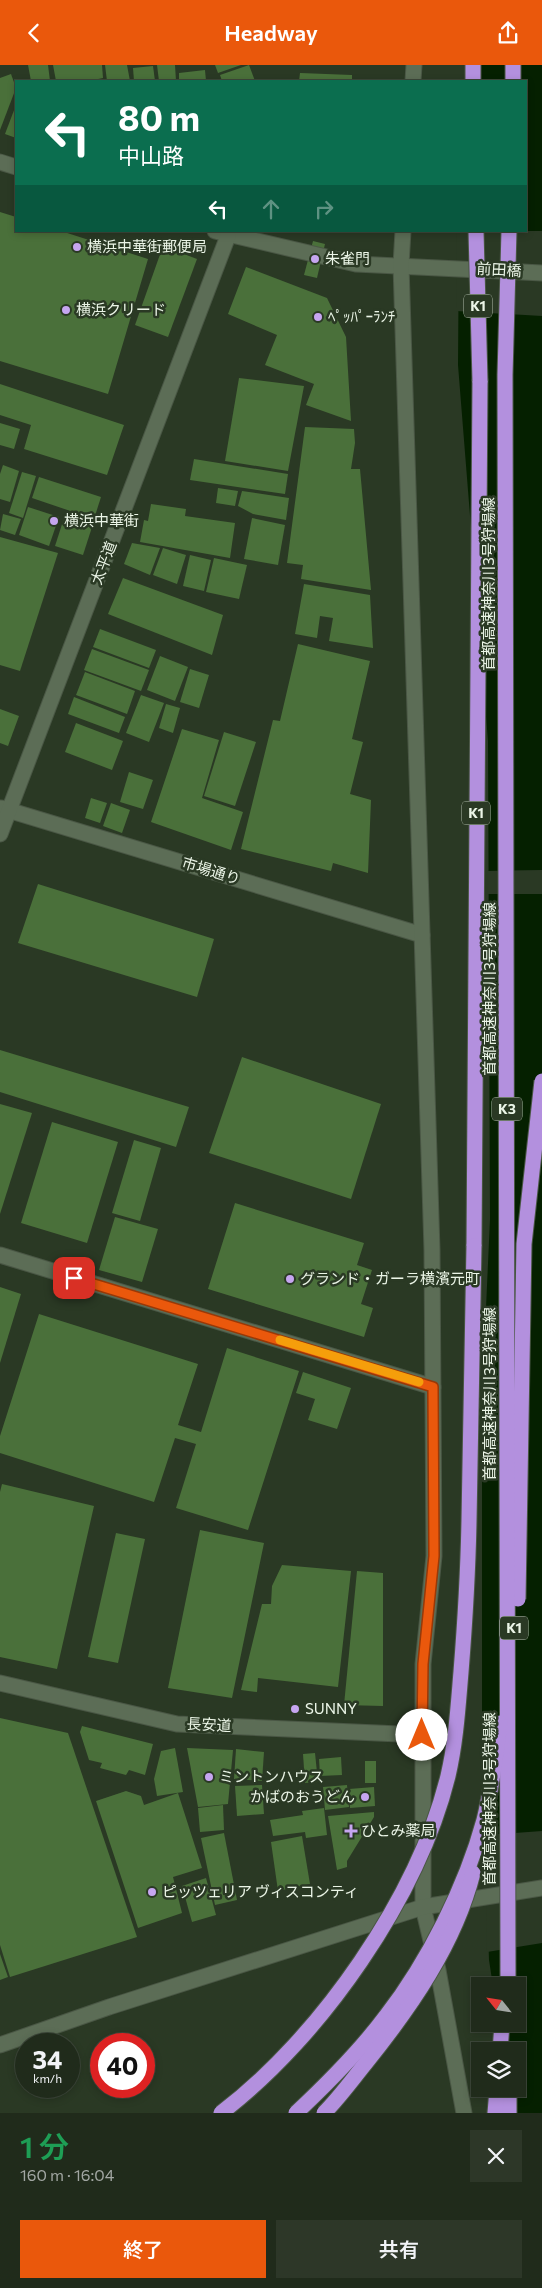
<!DOCTYPE html>
<html lang="ja">
<meta charset="utf-8">
<style>
body{margin:0;font-family:Commissioner,"Noto Sans JP",sans-serif;background:#2d3728;color:#f1f3f6;height:100vh;display:flex;flex-direction:column;font-size:19px;white-space:nowrap}
*{box-sizing:border-box;margin:0}
p{font-size:16px;color:#a2a7a3}
.icon{flex:none;width:28px;height:28px;fill:none;stroke:currentColor;stroke-width:2;stroke-linecap:round;stroke-linejoin:round}
.map{position:relative;height:2048px;overflow:hidden}
.sheet{display:flex;flex-direction:column;background:#202b1b;flex:1}
.sheet>*{flex:none}
.hud{position:absolute;left:15px;top:15px;width:512px;height:152px;border-radius:0px;box-shadow:0 2px 8px #0003,0 0 0 1px #3d473a;background:#0b6e4f;color:#fff;overflow:hidden}
.needle{width:32px;rotate:300deg}
.buttons{position:absolute;left:471px;top:1912px;display:grid;gap:10px}
.buttons a{display:grid;place-items:center;width:55px;height:55px;border-radius:0px;background:#202b1b;box-shadow:0 2px 8px #0003,0 0 0 1px #3d473a;font-size:25px}
.speed{position:absolute;left:15px;top:1968px;display:flex;gap:10px;font-size:25px;font-weight:700;text-align:center}
.speed>*{display:grid;place-content:center;width:65px;height:65px;border-radius:50%;background:#202b1b;box-shadow:0 2px 8px #0003,0 0 0 1px #3d473a;line-height:1}
.speed small{font-size:12px;font-weight:400}
.speed .limit{border:8px solid #d22;background:#fff;color:#111}
.pin{position:absolute;display:grid;place-items:center;width:42px;height:42px;color:#fff;margin:-21px;border-radius:10px;box-shadow:0 2px 8px #0006}
.me{position:absolute;width:55px;margin:-28px;rotate:0deg;stroke-linejoin:round;filter:drop-shadow(0 0 4px #0008)}
.turn{display:flex;align-items:center;gap:18px;height:105px;padding:0 20px;font-size:22px}
.turn .icon{width:65px;height:65px;stroke-width:2.5}
.turn b{display:block;font-size:35px;line-height:42px}
.lanes{display:flex;align-items:center;height:48px;padding:0 20px;background:#0003;justify-content:center;gap:25px;direction:ltr}
.lanes .off{opacity:.35}
.round{display:grid;place-items:center;flex:none;width:52px;height:52px;border-radius:0px;background:#2d3728}
.head{display:flex;align-items:center;justify-content:space-between;height:85px;padding:0 20px}
h1{font-size:30px;font-weight:600;line-height:38px;color:#1e9e55}
.button{display:flex;gap:10px;margin-top:auto;padding:10px 20px}
.button a{flex:1;height:58px;border-radius:0px;background:#ea580c;color:#fff;font-size:20px;font-weight:600;line-height:58px;text-align:center}
.button a+a{background:#2d3728;color:#f1f3f6}
header{display:flex;justify-content:space-between;align-items:center;height:65px;padding:0 20px;background:#ea580c;color:#fff;font-size:22px;font-weight:600}
.map>svg:first-child{display:block}
.water{fill:#052000}
.pier{fill:#2a3924}
.building{fill:#4a703a}
.lines{fill:none;stroke-linecap:round;stroke-linejoin:round}
.street-casing{stroke:#4a5745;stroke-width:17}
.secondary-casing{stroke:#4a5745;stroke-width:17}
.highway-casing{stroke:#4a5745;stroke-width:17}
.street{stroke:#5c6d56;stroke-width:15}
.secondary{stroke:#5c6d56;stroke-width:15}
.highway{stroke:#b390de;stroke-width:15}
.highway-bridge-casing{stroke:#4a5745;stroke-width:17;stroke-linecap:butt}
.highway-bridge{stroke:#b390de;stroke-width:15}
.route-casing{stroke:#983908;stroke-width:12}
.route{stroke:#ea580c;stroke-width:9}
.slow{stroke:#f59e0b;stroke-width:9}
.poi-dot{fill:#c6a6f0;stroke:#2a3924;stroke-width:2}
.labels{text-anchor:middle;stroke-width:5;stroke-linejoin:round;paint-order:stroke}
.shield{fill:#2a3924;stroke:#b1bdac;stroke-width:1}
.shield-label{font-size:14px;font-weight:bold;fill:#ebf5e7}
.poi-label{font-size:15px;fill:#ebf5e7;stroke:#2a3924;text-anchor:start}
.street-label{font-size:15px;fill:#ebf5e7;stroke:#2a3924}
</style>
<header><svg class="icon" aria-label="back" viewBox="0 0 24 24"><path d="M15 5l-7 7 7 7"/></svg>Headway<svg class="icon" aria-label="share" viewBox="0 0 24 24"><path d="M12 15V3M7 8l5-5 5 5M5 13v7h14v-7"/></svg></header>
<div class="map">
<svg width="542" height="2048" viewBox="0 0 542 2048">
<rect width="100%" height="100%" fill="#2a3924"/>
<polygon class="water" points="467,0 542,0 542,2048 508,2048 505,2024 518,2024 518,1986 500,1986 497,1959 518,1959 518,1921 493,1921 489,1895 482,1670 482,1332 490,1154 488,676 458,300 459,166 526,166 526,16 466,16"/>
<g class="pier">
<polygon points="457,166 542,166 542,251 456,246"/>
<polygon points="542,805 542,829 486,829 486,806"/>
<polygon points="542,1766 542,1878 487,1887 485,1770"/>
</g>
<g class="building">
<polygon points="28,0 48,0 50,16 31,16"/>
<polygon points="53,0 102,0 103,13 89,16 56,16"/>
<polygon points="105,0 127,0 130,16 107,16"/>
<polygon points="157,0 175,0 176,16 159,16"/>
<polygon points="215,0 241,0 218,8"/>
<polygon points="249,0 255,16 222,16 220,10"/>
<polygon points="153,1 155,16 134,16 133,3"/>
<polygon points="205,5 206,16 179,16 179,8"/>
<polygon points="300,8 352,10 352,16 299,16"/>
<polygon points="11,9 16,23 0,65 0,13"/>
<polygon points="16,40 16,73 5,69"/>
<polygon points="0,147 16,152 16,166 61,166 148,194 108,329 0,296"/>
<polygon points="313,176 325,179 317,213 304,210"/>
<polygon points="163,181 197,194 168,272 135,260"/>
<polygon points="246,202 327,233 346,272 351,356 306,340 314,319 265,300 277,270 228,249"/>
<polygon points="239,313 304,321 288,406 225,396"/>
<polygon points="0,319 124,360 107,410 24,384 31,360 0,350"/>
<polygon points="0,358 20,364 14,384 0,380"/>
<polygon points="305,362 354,364 355,378 351,404 360,404 371,525 301,514 303,500 287,498"/>
<polygon points="194,394 288,409 285,429 190,415"/>
<polygon points="3,400 19,406 10,437 0,434 0,409"/>
<polygon points="22,407 36,411 23,453 9,448"/>
<polygon points="39,412 101,432 94,454 32,433"/>
<polygon points="218,423 238,426 235,441 216,438"/>
<polygon points="242,426 289,433 286,455 253,449 238,441"/>
<polygon points="151,439 186,444 185,451 235,458 230,493 140,477 144,455 148,456"/>
<polygon points="28,442 59,452 49,481 19,470"/>
<polygon points="3,449 21,454 15,470 0,465"/>
<polygon points="65,450 93,459 83,490 55,481"/>
<polygon points="252,453 285,460 278,500 244,494"/>
<polygon points="0,472 58,488 20,606 0,600"/>
<polygon points="132,478 160,483 150,510 124,499"/>
<polygon points="163,483 186,490 177,519 153,510"/>
<polygon points="190,490 211,495 204,526 183,521"/>
<polygon points="214,493 247,500 239,534 206,527"/>
<polygon points="123,513 223,550 212,590 108,549"/>
<polygon points="304,519 370,530 373,583 329,576 333,553 320,551 317,573 295,569"/>
<polygon points="100,564 156,585 149,603 93,582"/>
<polygon points="298,579 370,596 352,674 363,677 350,729 371,735 368,808 333,798 331,806 241,784 273,655 280,656"/>
<polygon points="92,584 149,605 141,626 84,605"/>
<polygon points="160,591 188,602 175,636 147,625"/>
<polygon points="190,604 209,610 199,643 180,637"/>
<polygon points="85,607 135,626 127,649 76,630"/>
<polygon points="141,630 164,638 149,677 126,668"/>
<polygon points="74,632 125,652 119,668 68,649"/>
<polygon points="166,639 180,643 173,668 159,663"/>
<polygon points="0,644 19,651 8,681 0,678"/>
<polygon points="76,658 123,676 112,705 65,687"/>
<polygon points="182,664 219,675 202,733 243,747 231,785 151,757"/>
<polygon points="224,667 256,677 235,741 204,731"/>
<polygon points="129,707 153,715 143,744 120,737"/>
<polygon points="91,733 107,738 100,758 85,753"/>
<polygon points="111,738 130,745 122,768 103,761"/>
<polygon points="38,819 214,874 197,932 18,878"/>
<polygon points="0,985 189,1042 176,1082 0,1027"/>
<polygon points="242,992 381,1039 351,1134 209,1088"/>
<polygon points="0,1039 32,1048 0,1149"/>
<polygon points="52,1057 118,1077 87,1178 21,1158"/>
<polygon points="134,1075 161,1083 140,1156 112,1148"/>
<polygon points="235,1138 364,1178 357,1200 372,1205 361,1239 373,1243 364,1272 208,1224"/>
<polygon points="115,1152 158,1164 142,1217 99,1205"/>
<polygon points="0,1222 21,1229 0,1298"/>
<polygon points="39,1249 198,1299 178,1360 201,1367 227,1283 299,1306 248,1465 176,1443 196,1379 175,1373 154,1437 0,1388 0,1371"/>
<polygon points="303,1307 351,1323 337,1364 308,1355 315,1334 296,1328"/>
<polygon points="2,1419 94,1441 57,1604 0,1592 0,1427"/>
<polygon points="200,1465 264,1478 232,1633 168,1623"/>
<polygon points="116,1468 145,1474 118,1598 88,1592"/>
<polygon points="282,1500 351,1506 338,1622 258,1613 257,1627 241,1625 262,1539 271,1539 272,1521"/>
<polygon points="357,1506 383,1508 383,1641 344,1640"/>
<polygon points="0,1653 68,1668 137,1872 10,1912 0,1880"/>
<polygon points="82,1661 153,1679 145,1710 129,1705 126,1710 100,1703 102,1698 89,1695 80,1667"/>
<polygon points="175,1683 183,1727 157,1731 154,1714 161,1686"/>
<polygon points="187,1683 233,1685 228,1739 198,1742"/>
<polygon points="236,1684 264,1687 262,1716 234,1714"/>
<polygon points="315,1688 318,1717 305,1718 303,1689"/>
<polygon points="341,1692 342,1710 320,1711 319,1694"/>
<rect x="365" y="1696" width="11" height="22"/>
<polygon points="262,1720 264,1749 237,1751 235,1721"/>
<polygon points="347,1720 349,1742 325,1745 323,1722"/>
<polygon points="374,1722 375,1741 350,1743 349,1724"/>
<polygon points="126,1726 141,1731 144,1740 178,1728 202,1803 173,1812 182,1848 138,1863 96,1736"/>
<polygon points="223,1740 224,1765 200,1767 198,1743"/>
<polygon points="324,1743 327,1770 306,1773 305,1767 273,1771 270,1755 303,1750 302,1746"/>
<polygon points="374,1747 374,1752 347,1796 347,1802 337,1805 328,1751"/>
<polygon points="224,1768 237,1835 215,1840 201,1773"/>
<polygon points="302,1771 310,1819 278,1826 271,1777"/>
<polygon points="206,1813 216,1850 192,1857 182,1821"/>
<polygon points="0,1889 8,1912 0,1915"/>
</g>
<g class="lines">
<defs>
<g id="street">
<polyline points="0,97 16,102"/>
<polyline points="215,166 356,199 542,208"/>
<polyline points="1,743 422,870"/>
<polyline points="0,769 228,171"/>
<polyline points="0,1190 433,1322"/>
<polyline points="0,1618 177,1659 422,1670"/>
</g>
<g id="secondary">
<polyline points="413,16 414,0"/>
<polyline points="403,166 401,200 432,1185 434,1491 423,1599 423,1842 438,1905 464,2048"/>
<polyline points="0,1980 109,1942 423,1842 542,1823"/>
</g>
<g id="highway">
<polyline points="473,0 473,16"/>
<polyline points="513,16 513,0"/>
<polyline points="474,1181 480,316"/>
<polyline points="500,1986 502,1959"/>
<polyline points="509,2024 509,2048"/>
<polyline points="495,2048 497,2024"/>
</g>
</defs>
<use href="#street" class="street-casing"/>
<use href="#secondary" class="secondary-casing"/>
<use href="#highway" class="highway-casing"/>
<use href="#street" class="street"/>
<use href="#secondary" class="secondary"/>
<use href="#highway" class="highway"/>
<defs>
<g id="highway-bridge">
<polyline points="476,166 480,316"/>
<polyline points="518,1534 524,1179 542,1016"/>
<polyline points="508,1921 505,310 509,166"/>
<path d="M221 2048C321 1972 418 1832 448 1711 456 1677 458 1642 461 1607 465 1557 468 1507 469 1456 471 1364 472 1272 474 1181"/>
<path d="M296 2048C328 2018 360 1986 386 1951 428 1897 466 1821 484 1755 492 1723 496 1690 500 1658"/>
<path d="M324 2048C339 2033 352 2015 365 1999 411 1942 455 1879 473 1808"/>
</g>
</defs>
<use href="#highway-bridge" class="highway-bridge-casing"/>
<use href="#highway-bridge" class="highway-bridge"/>
</g>
<g class="lines">
<defs>
<polyline id="route" points="74,1213 433,1322 434,1491 423,1599 422,1670"/>
</defs>
<use href="#route" class="route-casing"/>
<use href="#route" class="route"/>
<polyline class="slow" points="280,1275 419,1317"/>
</g>
<g class="poi-dot">
<circle cx="77" cy="182" r="5"/>
<circle cx="315" cy="194" r="5"/>
<circle cx="66" cy="245" r="5"/>
<circle cx="318" cy="252" r="5"/>
<circle cx="54" cy="456" r="5"/>
<circle cx="290" cy="1214" r="5"/>
<circle cx="295" cy="1644" r="5"/>
<circle cx="209" cy="1712" r="5"/>
<circle cx="365" cy="1732" r="5"/>
<path d="M348.5 1758.5h5v5h5v5h-5v5h-5v-5h-5v-5h5z"/>
<circle cx="152" cy="1827" r="5"/>
</g>
<g class="labels">
<g class="shield">
<rect x="464" y="229.5" width="28" height="23" rx="4"/>
<rect x="462" y="736.5" width="28" height="23" rx="4"/>
<rect x="492" y="1032.5" width="30" height="23" rx="4"/>
<rect x="500" y="1551.5" width="28" height="23" rx="4"/>
</g>
<g class="shield-label">
<text x="478" y="246">K1</text>
<text x="476" y="753">K1</text>
<text x="507" y="1049">K3</text>
<text x="514" y="1568">K1</text>
</g>
<g class="poi-label">
<text x="87" y="187">横浜中華街郵便局</text>
<text x="325" y="199">朱雀門</text>
<text x="76" y="250">横浜クリード</text>
<text x="328" y="257">ﾍﾟｯﾊﾟｰﾗﾝﾁ</text>
<text x="64" y="461">横浜中華街</text>
<text x="300" y="1219">グランド・ガーラ横濱元町</text>
<text x="305" y="1649">SUNNY</text>
<text x="219" y="1717">ミントンハウス</text>
<text x="355" y="1737" text-anchor="end">かばのおうどん</text>
<text x="361" y="1771">ひとみ薬局</text>
<text x="162" y="1832">ピッツェリア ヴィスコンティ</text>
</g>
<g class="street-label">
<text transform="translate(499 205) rotate(3)" y="5">前田橋</text>
<text transform="translate(104 498) rotate(-69)" y="5">太平道</text>
<text transform="translate(489 519) rotate(-90)" y="5">首都高速神奈川3号狩場線</text>
<text transform="translate(211 806) rotate(17)" y="5">市場通り</text>
<text transform="translate(490 924) rotate(-90)" y="5">首都高速神奈川3号狩場線</text>
<text transform="translate(490 1329) rotate(-90)" y="5">首都高速神奈川3号狩場線</text>
<text transform="translate(209 1660) rotate(3)" y="5">長安道</text>
<text transform="translate(490 1734) rotate(-90)" y="5">首都高速神奈川3号狩場線</text>
</g>
</g>
</svg>
<div class="buttons">
<a><svg class="needle" viewBox="-14 -14 28 28"><path d="M0-13l5 13h-10z" fill="#e53935"/><path d="M0 13l5-13h-10z" fill="#a2a7a3"/></svg></a>
<a><svg class="icon" aria-label="layers" viewBox="0 0 24 24"><path d="M12 4l9 5-9 5-9-5zM3 14l9 5 9-5"/></svg></a>
</div>
<div class="speed"><div>34<small>km/h</small></div><div class="limit">40</div></div>
<div class="pin" style="left:74px;top:1213px;background:#d93025"><svg class="icon" aria-label="arrive" viewBox="0 0 24 24"><path d="M6 21V4h12l-3 4 3 4H6"/></svg></div>
<svg class="me" style="left:422px;top:1670px" viewBox="-20 -20 40 40"><circle r="19" fill="#fff"/><path d="M0-13L10 11 0 6-10 11z" fill="#ea580c"/></svg>
<div class="hud">
<div class="turn"><svg class="icon" aria-label="left" viewBox="0 0 24 24"><path d="M17 20v-9H6M10 6l-5 5 5 5"/></svg><div><b>80 m</b>中山路</div></div>
<div class="lanes"><svg class="icon" aria-label="left" viewBox="0 0 24 24"><path d="M17 20v-9H6M10 6l-5 5 5 5"/></svg><svg class="icon off" aria-label="ahead" viewBox="0 0 24 24"><path d="M12 20V5M6 11l6-6 6 6"/></svg><svg class="icon off" aria-label="right" viewBox="0 0 24 24"><path d="M7 20v-9h11M14 6l5 5-5 5"/></svg></div>
</div>
</div>
<section class="sheet">
<div class="head"><div><h1>1 分</h1><p>160 m · 16:04</p></div><a class="round"><svg class="icon" aria-label="close" viewBox="0 0 24 24"><path d="M6 6l12 12M18 6L6 18"/></svg></a></div>
<div class="button"><a>終了</a><a>共有</a></div>
</section>
